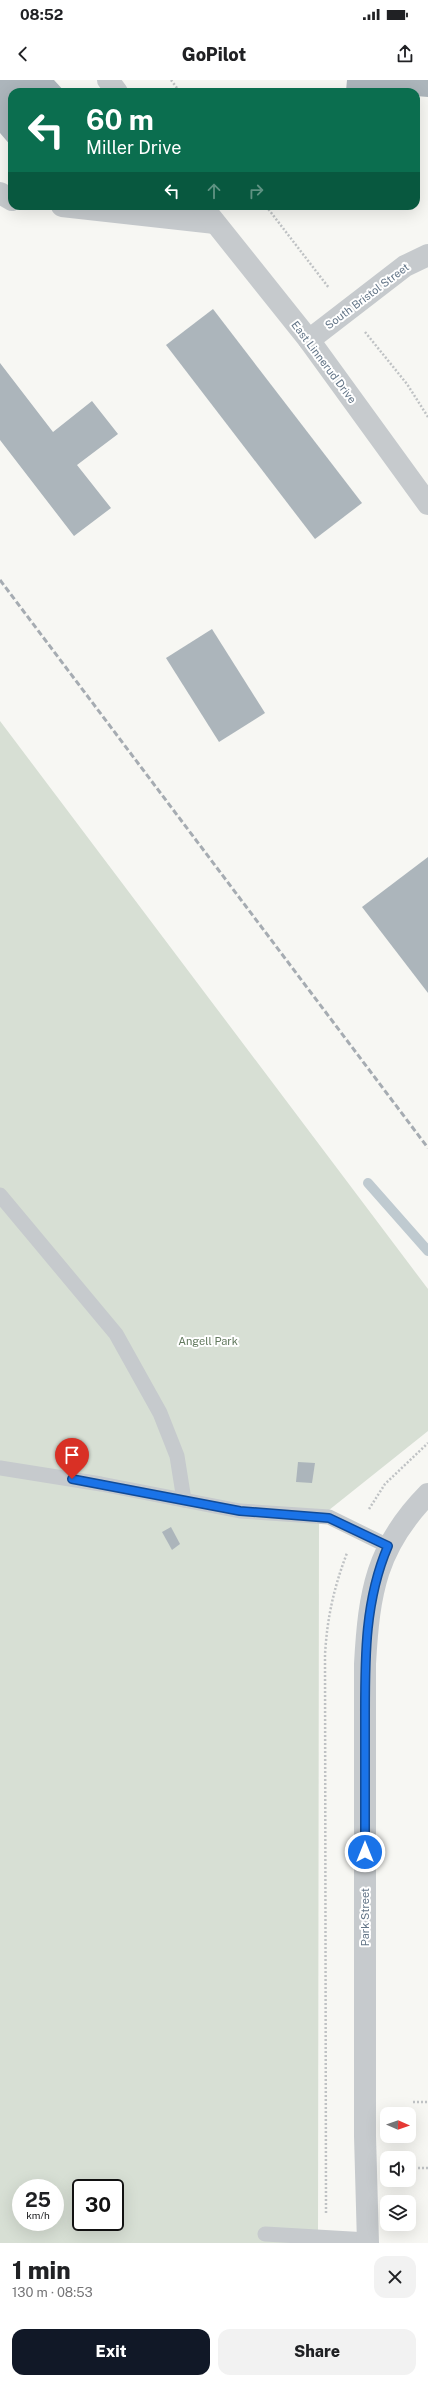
<!DOCTYPE html>
<meta charset="utf-8">
<style>
body{margin:0;font-family:"Public Sans",sans-serif;background:#f2f2f2;color:#202124;height:100vh;display:flex;flex-direction:column;font-size:15px;white-space:nowrap}
*{box-sizing:border-box;margin:0}
p{font-size:13px;color:#757577}
.icon{flex:none;width:22px;height:22px;fill:none;stroke:currentColor;stroke-width:2;stroke-linecap:round;stroke-linejoin:round}
.map{position:relative;height:2163px;overflow:hidden}
.drawer{display:flex;flex-direction:column;background:#fff;flex:1}
.drawer>*{flex:none}
.banner{position:absolute;left:8px;top:8px;width:412px;height:122px;border-radius:12px;box-shadow:0 4px 16px #0002;background:#0b6e4f;color:#fff;overflow:hidden}
.needle{width:26px;rotate:92deg}
.buttons{position:absolute;left:380px;top:2027px;display:grid;gap:8px}
.buttons a{display:grid;place-items:center;width:36px;height:36px;border-radius:8px;background:#fff;box-shadow:0 4px 16px #0002;font-size:20px}
.speed{position:absolute;left:12px;top:2099px;display:flex;gap:8px;font-size:20px;font-weight:700;text-align:center}
.speed>*{display:grid;place-content:center;width:52px;height:52px;border-radius:50%;background:#fff;box-shadow:0 4px 16px #0002;line-height:1}
.speed small{font-size:10px;font-weight:400}
.speed .limit{border:2px solid #111;border-radius:6px;background:#fff;color:#111}
.pin{position:absolute;display:grid;place-items:center;width:34px;height:34px;color:#fff;margin:-41px -17px;border-radius:50% 50% 50% 0;rotate:-45deg;box-shadow:0 0 4px #0007}
.pin .icon{rotate:45deg}
.me{position:absolute;width:44px;margin:-22px;rotate:0deg;stroke-linejoin:round;filter:drop-shadow(0 0 3px #0008)}
.turn{display:flex;align-items:center;gap:14px;height:84px;padding:0 12px;font-size:18px}
.turn .icon{width:52px;height:52px;stroke-width:2.5}
.turn b{display:block;font-size:28px;line-height:34px}
.lanes{display:flex;align-items:center;height:38px;padding:0 12px;background:#0003;justify-content:center;gap:20px;direction:ltr}
.lanes .off{opacity:.35}
.round{display:grid;place-items:center;flex:none;width:42px;height:42px;border-radius:12px;background:#f2f2f2}
.headline{display:flex;align-items:center;justify-content:space-between;height:68px;padding:0 12px}
h1{font-size:24px;font-weight:800;line-height:30px}
.cta{display:flex;gap:8px;margin-top:auto;padding:8px 12px}
.cta a{flex:1;height:46px;border-radius:12px;background:#111827;color:#fff;font-size:16px;font-weight:800;line-height:46px;text-align:center}
.cta a+a{background:#f2f2f2;color:#202124}
.status{display:flex;justify-content:space-between;align-items:center;height:28px;padding:0 20px;background:#fff;direction:ltr}
.status svg{height:11px;fill:currentColor}
header{display:flex;justify-content:space-between;align-items:center;height:52px;padding:0 12px;background:#fff;font-size:18px;font-weight:800}
.map>svg:first-child{display:block}
.green{fill:#d7dfd4;fill-rule:evenodd}
.lines{fill:none;stroke-linecap:round;stroke-linejoin:round}
.stream{stroke:#bfcad0;stroke-width:10}
.building{fill:#acb5bb}
.path{stroke:#bfc2c4;stroke-width:2.5;stroke-dasharray:2 2;stroke-linecap:butt}
.service{stroke:#c6cacd;stroke-width:15}
.minor{stroke:#c6cacd;stroke-width:22}
.rail{stroke:#a6acb2;stroke-width:3;stroke-dasharray:6 3;stroke-linecap:butt}
.route-casing{stroke:#114b97;stroke-width:10}
.route{stroke:#1a73e8;stroke-width:7}
.labels{text-anchor:middle;stroke-width:4;stroke-linejoin:round;paint-order:stroke}
.street-label{font-size:11px;fill:#637587;stroke:#fff}
.park-label{font-size:11px;fill:#62795e;stroke:#fff}
</style>
<div class="status"><b>08:52</b><svg viewBox="0 0 49 12"><path d="M0 12V9h3v3zM5 12V6h3v6zM10 12V3h3v9zM15 12V0h3v12zM26 1h20v11H26zM47 4h2v5h-2z"/></svg></div>
<header><svg class="icon" aria-label="back" viewBox="0 0 24 24"><path d="M15 5l-7 7 7 7"/></svg>GoPilot<svg class="icon" aria-label="share" viewBox="0 0 24 24"><path d="M12 15V3M7 8l5-5 5 5M5 13v7h14v-7"/></svg></header>
<div class="map">
<svg width="428" height="2163" viewBox="0 0 428 2163">
<rect width="100%" height="100%" fill="#f7f7f3"/>
<path class="green" d="M0 641 428 1209V1351L319 1438 318 2163H0ZM21 2108H55V2142H21ZM81 2108H115V2142H81Z"/>
<g class="lines">
<polyline class="stream" points="368,1103 428,1171"/>
</g>
<g class="building">
<polygon points="0,0 54,0 65,12 12,12 12,67 0,53"/>
<polygon points="347,0 428,0 428,17 416,16 416,12 346,11"/>
<polygon points="213,229 362,423 315,459 166,265"/>
<polygon points="0,283 53,352 92,321 118,354 77,385 111,428 74,456 0,360"/>
<polygon points="212,549 265,633 219,662 166,578"/>
<polygon points="428,777 428,913 362,827"/>
<polygon points="298,1382 315,1383 312,1403 296,1402"/>
<polygon points="171,1447 180,1464 172,1470 162,1452"/>
</g>
<g class="lines">
<g class="path">
<polyline points="171,0 180,12"/>
<polyline points="266,126 329,208"/>
<polyline points="365,252 407,304 428,337"/>
<polyline points="369,1429 385,1404 428,1363"/>
<polyline points="413,2022 428,2022"/>
<polyline points="414,2088 428,2088"/>
<path d="M326 2133 325 1575C327 1538 334 1507 347 1473"/>
</g>
<g class="service">
<polyline points="0,1115 116,1254 160,1333 177,1376 184,1420"/>
<polyline points="0,1388 101,1404 240,1431 329,1437 388,1466"/>
<polyline points="265,2154 368,2160"/>
</g>
<g class="minor">
<polyline points="108,0 117,12"/>
<polyline points="0,113 12,120"/>
<polyline points="62,126 215,143"/>
<polyline points="202,126 309,260 428,424"/>
<polyline points="309,260 405,186 428,175"/>
<path d="M368 2163 365 2056V1584C369 1512 376 1467 428 1414"/>
</g>
<polyline class="rail" points="0,500 428,1068"/>
</g>
<g class="lines">
<defs>
<path id="route" d="M72 1399 240 1431 329 1438 388 1466C364 1522 365 1581 365 1640 365 1684 365 1728 365 1772"/>
</defs>
<use href="#route" class="route-casing"/>
<use href="#route" class="route"/>
</g>
<g class="labels">
<g class="street-label">
<text transform="translate(367 216) rotate(-37)" y="4">South Bristol Street</text>
<text transform="translate(324 282) rotate(53)" y="4">East Linnerud Drive</text>
<text transform="translate(365 1837) rotate(-90)" y="4">Park Street</text>
</g>
<g class="park-label">
<text x="208" y="1265">Angell Park</text>
</g>
</g>
</svg>
<div class="buttons">
<a><svg class="needle" viewBox="-14 -14 28 28"><path d="M0-13l5 13h-10z" fill="#e53935"/><path d="M0 13l5-13h-10z" fill="#757577"/></svg></a>
<a><svg class="icon" aria-label="sound" viewBox="0 0 24 24"><path d="M4 9h4l5-4v14l-5-4H4zM17 9q2 3 0 6"/></svg></a>
<a><svg class="icon" aria-label="layers" viewBox="0 0 24 24"><path d="M12 4l9 5-9 5-9-5zM3 14l9 5 9-5"/></svg></a>
</div>
<div class="speed"><div>25<small>km/h</small></div><div class="limit">30</div></div>
<div class="pin" style="left:72px;top:1399px;background:#d93025"><svg class="icon" aria-label="arrive" viewBox="0 0 24 24"><path d="M6 21V4h12l-3 4 3 4H6"/></svg></div>
<svg class="me" style="left:365px;top:1772px" viewBox="-20 -20 40 40"><circle r="17" fill="#1a73e8" stroke="#fff" stroke-width="3"/><path d="M0-11L8 9 0 5-8 9z" fill="#fff"/></svg>
<div class="banner">
<div class="turn"><svg class="icon" aria-label="left" viewBox="0 0 24 24"><path d="M17 20v-9H6M10 6l-5 5 5 5"/></svg><div><b>60 m</b>Miller Drive</div></div>
<div class="lanes"><svg class="icon" aria-label="left" viewBox="0 0 24 24"><path d="M17 20v-9H6M10 6l-5 5 5 5"/></svg><svg class="icon off" aria-label="ahead" viewBox="0 0 24 24"><path d="M12 20V5M6 11l6-6 6 6"/></svg><svg class="icon off" aria-label="right" viewBox="0 0 24 24"><path d="M7 20v-9h11M14 6l5 5-5 5"/></svg></div>
</div>
</div>
<section class="drawer">
<div class="headline"><div><h1>1 min</h1><p>130 m · 08:53</p></div><a class="round"><svg class="icon" aria-label="close" viewBox="0 0 24 24"><path d="M6 6l12 12M18 6L6 18"/></svg></a></div>
<div class="cta"><a>Exit</a><a>Share</a></div>
</section>
